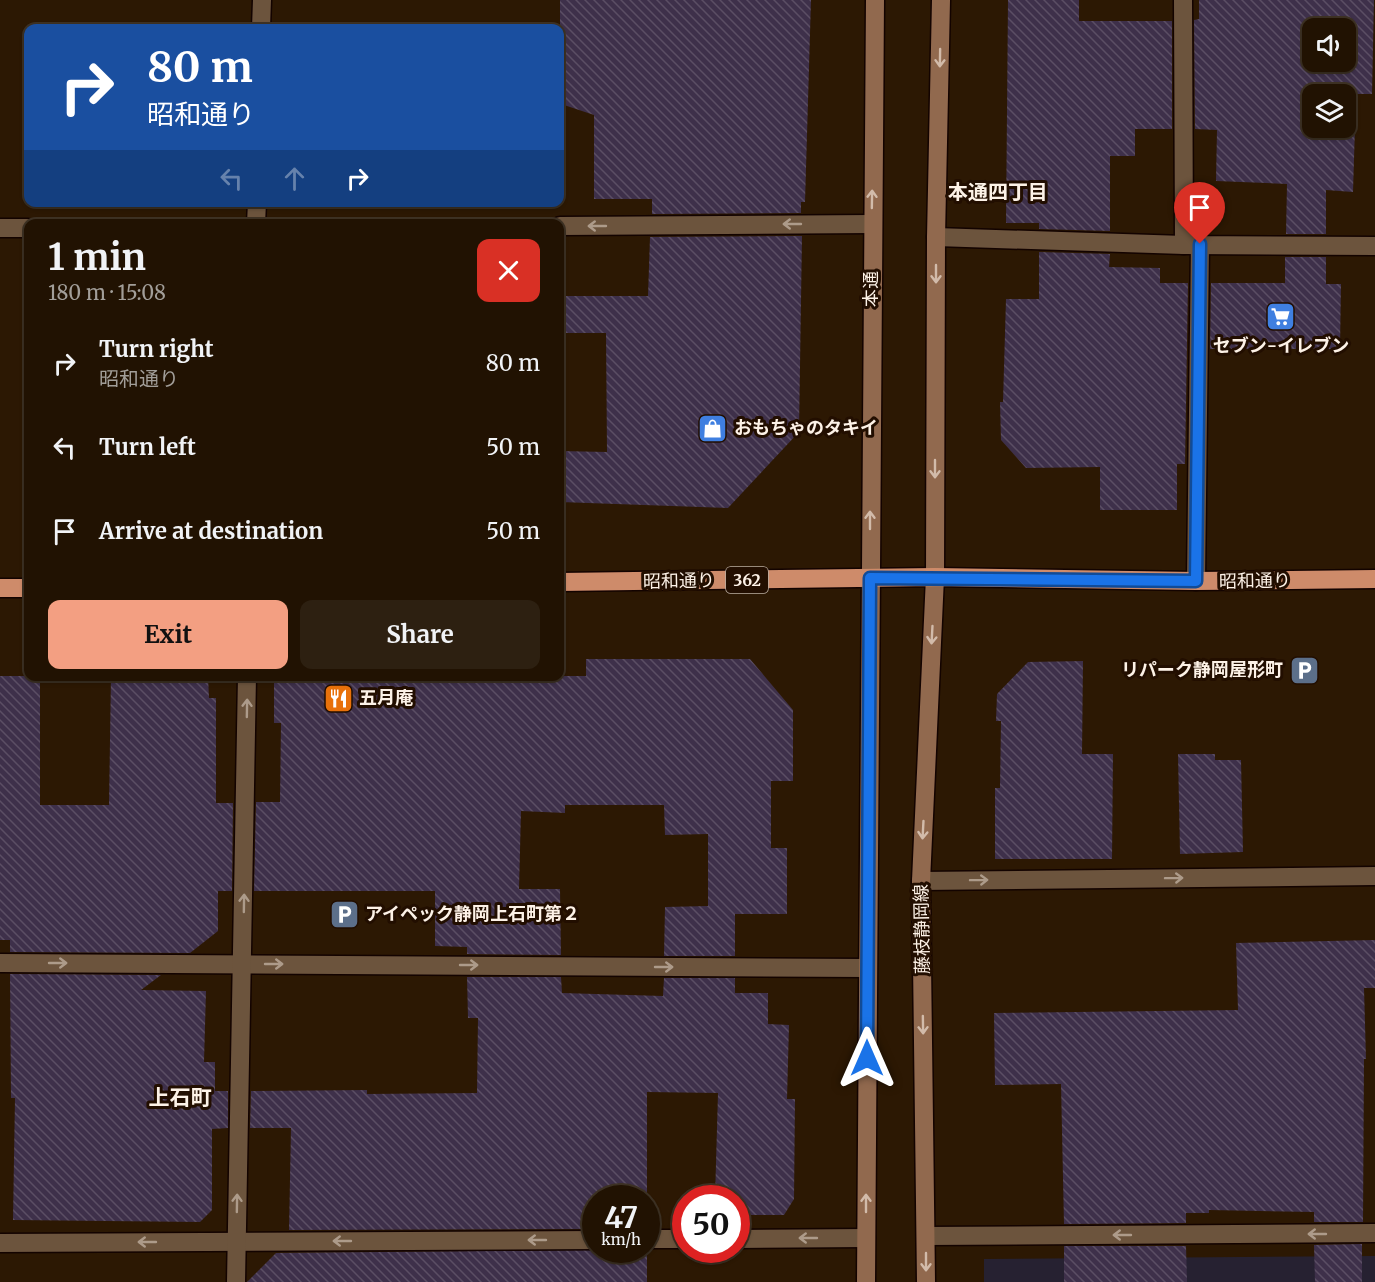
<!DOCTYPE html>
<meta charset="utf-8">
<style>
body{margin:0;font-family:Merriweather,"Noto Sans JP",serif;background:#2d2011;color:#f1f3f6;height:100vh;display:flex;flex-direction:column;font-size:22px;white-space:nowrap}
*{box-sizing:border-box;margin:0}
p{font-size:20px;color:#a29e99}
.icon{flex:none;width:33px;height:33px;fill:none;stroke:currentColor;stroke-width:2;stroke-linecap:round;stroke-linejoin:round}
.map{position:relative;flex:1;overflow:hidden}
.details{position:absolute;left:24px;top:219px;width:540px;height:462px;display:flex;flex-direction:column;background:#211202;border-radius:12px;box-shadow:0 2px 4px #0004,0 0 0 2px #3e3224}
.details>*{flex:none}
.hud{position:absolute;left:24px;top:24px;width:540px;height:183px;border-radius:12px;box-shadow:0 2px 4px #0004,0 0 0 2px #3e3224;background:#1a4fa0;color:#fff;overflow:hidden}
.buttons{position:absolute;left:1302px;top:18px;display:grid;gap:12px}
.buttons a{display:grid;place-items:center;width:54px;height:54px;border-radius:12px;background:#211202;box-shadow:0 2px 4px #0004,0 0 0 2px #3e3224;font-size:30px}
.speed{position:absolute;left:582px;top:1185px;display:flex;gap:12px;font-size:30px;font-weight:700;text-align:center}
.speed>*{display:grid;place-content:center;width:78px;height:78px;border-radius:50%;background:#211202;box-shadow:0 2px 4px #0004,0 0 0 2px #3e3224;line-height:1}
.speed small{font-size:15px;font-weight:400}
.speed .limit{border:9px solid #d22;background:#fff;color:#111}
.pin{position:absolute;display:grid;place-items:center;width:51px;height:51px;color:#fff;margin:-62px -26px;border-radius:50% 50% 50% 0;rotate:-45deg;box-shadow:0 0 6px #0007}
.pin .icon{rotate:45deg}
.me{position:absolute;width:66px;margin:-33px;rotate:0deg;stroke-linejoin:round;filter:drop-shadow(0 0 4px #0008)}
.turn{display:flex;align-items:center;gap:21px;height:126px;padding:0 24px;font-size:27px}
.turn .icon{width:78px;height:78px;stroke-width:2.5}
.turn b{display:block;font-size:42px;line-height:51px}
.lanes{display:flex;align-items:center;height:57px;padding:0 24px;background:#0003;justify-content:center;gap:30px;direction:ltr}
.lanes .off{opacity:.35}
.round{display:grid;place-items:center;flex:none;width:63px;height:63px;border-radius:12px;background:#2d2011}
.overview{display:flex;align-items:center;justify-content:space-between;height:102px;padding:0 24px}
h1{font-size:36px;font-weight:700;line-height:45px}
.cta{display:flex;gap:12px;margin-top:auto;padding:12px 24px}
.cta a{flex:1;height:69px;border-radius:12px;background:#f39f82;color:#111;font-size:24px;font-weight:700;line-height:69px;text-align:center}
.cta a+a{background:#2d2011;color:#f1f3f6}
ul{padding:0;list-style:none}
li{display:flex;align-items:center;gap:18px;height:84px;padding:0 24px}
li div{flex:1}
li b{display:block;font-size:22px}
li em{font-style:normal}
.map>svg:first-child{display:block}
.commercial{fill:#262131}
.building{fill:url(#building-back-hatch);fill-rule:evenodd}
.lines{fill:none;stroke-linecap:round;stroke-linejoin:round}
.minor-casing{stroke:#130300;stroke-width:21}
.secondary-casing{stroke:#130300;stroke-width:21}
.trunk-casing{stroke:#130300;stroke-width:21}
.minor{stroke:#6c543d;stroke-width:18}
.secondary{stroke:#91694e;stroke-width:18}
.trunk{stroke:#ce8b6a;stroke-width:18}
.oneway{stroke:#d2bbaa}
.oneway2{stroke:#ad9b8a}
.route-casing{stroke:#114b97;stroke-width:15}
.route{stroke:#1a73e8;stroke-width:10}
.labels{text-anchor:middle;stroke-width:6;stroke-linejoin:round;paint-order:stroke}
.shield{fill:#220e00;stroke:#bbaea2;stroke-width:1.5}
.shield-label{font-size:16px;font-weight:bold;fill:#fdf2e7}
.street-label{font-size:18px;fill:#fdf2e7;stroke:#220e00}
.poi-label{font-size:18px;font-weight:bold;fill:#fdf2e7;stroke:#220e00;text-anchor:start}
.neighbourhood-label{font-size:20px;font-weight:bold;fill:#fdf2e7;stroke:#220e00}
.quarter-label{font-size:21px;font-weight:bold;fill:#fdf2e7;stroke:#220e00}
</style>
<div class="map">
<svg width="1375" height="1282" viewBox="0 0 1375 1282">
<defs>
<pattern id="building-back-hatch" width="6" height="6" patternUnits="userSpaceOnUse" patternTransform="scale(1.5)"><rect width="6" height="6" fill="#3e304a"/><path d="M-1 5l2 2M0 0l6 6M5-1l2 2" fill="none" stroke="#5b4e64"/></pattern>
</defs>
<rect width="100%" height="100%" fill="#2c1803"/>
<polygon class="commercial" points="1375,1256 1375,1282 984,1282 984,1259"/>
<g class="building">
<polygon points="560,0 811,0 805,202 801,202 801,213 652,214 652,199 594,199 594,115 564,105 564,84 560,84"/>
<polygon points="1008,0 1079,0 1079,21 1172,21 1172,129 1135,129 1135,156 1110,156 1110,231 1039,229 1039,223 1006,223"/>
<path d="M1199 0H1374L1372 94H1356L1353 192 1326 190V234H1286L1287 184 1216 181 1217 130 1195 129 1194 20 1199 19ZM1312 28H1346V62H1312ZM1312 94H1346V128H1312Z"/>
<polygon points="802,236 799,432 728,508 560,502 560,451 607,452 606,333 560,333 560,296 648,296 650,237"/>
<polygon points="1039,252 1110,254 1109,267 1160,268 1160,283 1188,283 1185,464 1177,464 1177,510 1100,510 1100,467 1026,468 1001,440 1000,402 1003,402 1006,299 1039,299"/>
<polygon points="1285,257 1326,257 1326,284 1341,284 1340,349 1210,349 1211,283 1285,283"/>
<polygon points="586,659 750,659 793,710 793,781 771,781 771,848 787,848 787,914 735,914 735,956 664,956 665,907 708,906 708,834 665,835 664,805 565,805 565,813 521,811 519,889 560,889 561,955 467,954 467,947 435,946 435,891 254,891 256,802 280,802 281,723 274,723 274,676 586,676"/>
<polygon points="1083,661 1082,754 1113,754 1112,859 995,859 995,788 1000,788 1001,721 996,721 997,694 1028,662"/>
<polygon points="0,676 40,676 40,805 109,805 111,676 208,676 209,698 216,698 216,803 233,803 232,891 218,891 218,931 190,953 10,952 10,940 0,940"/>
<polygon points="1178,754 1215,754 1215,760 1241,760 1243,852 1180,854"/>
<polygon points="1375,940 1375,988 1364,988 1366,1059 1364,1059 1363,1222 1314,1222 1314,1212 1209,1210 1209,1213 1186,1213 1186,1223 1064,1224 1061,1084 995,1085 994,1013 1238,1010 1236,943"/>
<polygon points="10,974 161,975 141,990 206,991 204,1062 215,1062 215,1091 228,1091 228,1128 212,1129 212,1210 200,1222 13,1220 15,1098 11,1098"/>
<polygon points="467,977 561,977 562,993 663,996 664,978 735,978 735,993 768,993 768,1024 789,1025 787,1099 795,1099 794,1199 784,1215 736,1215 736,1198 715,1198 718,1093 647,1092 647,1228 646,1198 596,1198 596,1229 289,1230 291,1128 250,1128 251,1091 367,1090 367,1094 477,1093 478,1018 468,1018"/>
<polygon points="1362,1244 1362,1282 1315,1282 1314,1245"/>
<polygon points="1064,1246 1186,1246 1187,1282 1064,1282"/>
<polygon points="602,1250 647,1250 647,1282 247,1282 276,1253"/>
</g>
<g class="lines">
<defs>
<g id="minor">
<polyline points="1183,0 1184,245"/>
<polyline points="261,28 262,0"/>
<polyline points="256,224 257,202"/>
<polyline points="560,226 872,224"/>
<polyline points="0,228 28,228"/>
<polyline points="936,237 1184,245 1375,246"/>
<polyline points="1196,581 1200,244"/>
<polyline points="921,881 1375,876"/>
<polyline points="0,963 867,968"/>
<polyline points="926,1236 1375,1233"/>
<polyline points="646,1239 686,1239"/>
<polyline points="736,1239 866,1238"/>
<polyline points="0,1243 596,1240"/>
<polyline points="236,1282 247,676"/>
</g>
<g id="secondary">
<polyline points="866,1282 875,0"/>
<polyline points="926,1282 921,881 935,577 936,237 941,0"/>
</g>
<g id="trunk">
<polyline points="560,582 935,577 1196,581 1375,579"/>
<polyline points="0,588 28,588"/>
</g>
</defs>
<use href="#minor" class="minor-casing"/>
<use href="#secondary" class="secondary-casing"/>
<use href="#trunk" class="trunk-casing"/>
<use href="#minor" class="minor"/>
<use href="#secondary" class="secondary"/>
<use href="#trunk" class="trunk"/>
</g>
<defs><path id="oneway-shaft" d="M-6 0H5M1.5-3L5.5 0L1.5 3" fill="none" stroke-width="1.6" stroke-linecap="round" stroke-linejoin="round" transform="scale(1.5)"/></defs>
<g class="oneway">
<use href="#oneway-shaft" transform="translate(940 58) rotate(91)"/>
<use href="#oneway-shaft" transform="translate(872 199) rotate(-89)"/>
<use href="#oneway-shaft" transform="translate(936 274) rotate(90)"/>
<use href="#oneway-shaft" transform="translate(935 469) rotate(90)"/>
<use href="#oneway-shaft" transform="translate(870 520) rotate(-90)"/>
<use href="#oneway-shaft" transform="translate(932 635) rotate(93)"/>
<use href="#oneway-shaft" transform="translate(923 830) rotate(93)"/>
<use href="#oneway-shaft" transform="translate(923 1025) rotate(89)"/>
<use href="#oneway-shaft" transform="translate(866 1203) rotate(-90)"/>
<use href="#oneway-shaft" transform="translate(926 1262) rotate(90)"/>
</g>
<g class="oneway2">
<use href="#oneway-shaft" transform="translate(792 224) rotate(180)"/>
<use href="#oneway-shaft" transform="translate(597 226) rotate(180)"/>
<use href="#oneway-shaft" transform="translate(247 708) rotate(-89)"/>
<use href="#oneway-shaft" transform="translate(1174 878) rotate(-1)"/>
<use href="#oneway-shaft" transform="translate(979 880) rotate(-1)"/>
<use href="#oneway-shaft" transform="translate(244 903) rotate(-89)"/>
<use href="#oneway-shaft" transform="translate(58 963)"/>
<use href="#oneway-shaft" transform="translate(274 964)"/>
<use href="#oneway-shaft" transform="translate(469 965)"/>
<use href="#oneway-shaft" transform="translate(664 967)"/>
<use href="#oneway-shaft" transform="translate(237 1203) rotate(-89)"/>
<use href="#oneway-shaft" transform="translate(1317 1234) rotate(180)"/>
<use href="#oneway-shaft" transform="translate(1122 1235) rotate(180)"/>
<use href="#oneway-shaft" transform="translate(808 1238) rotate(180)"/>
<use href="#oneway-shaft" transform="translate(537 1240) rotate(180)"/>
<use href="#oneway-shaft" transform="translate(342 1241) rotate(180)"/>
<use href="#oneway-shaft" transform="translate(147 1242) rotate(180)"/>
</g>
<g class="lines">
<defs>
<polyline id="route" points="867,1058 870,578 1196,581 1200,244"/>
</defs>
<use href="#route" class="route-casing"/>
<use href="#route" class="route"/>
</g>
<defs>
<symbol id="supermarket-square" viewBox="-11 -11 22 22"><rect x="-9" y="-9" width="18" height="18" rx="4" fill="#3f7fe0" stroke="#220e00"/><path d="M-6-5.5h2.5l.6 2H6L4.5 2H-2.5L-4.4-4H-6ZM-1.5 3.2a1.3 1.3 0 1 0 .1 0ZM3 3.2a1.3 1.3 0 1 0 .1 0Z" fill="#fff"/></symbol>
<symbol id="shop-square" viewBox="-11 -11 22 22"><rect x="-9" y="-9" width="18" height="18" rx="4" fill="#3f7fe0" stroke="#220e00"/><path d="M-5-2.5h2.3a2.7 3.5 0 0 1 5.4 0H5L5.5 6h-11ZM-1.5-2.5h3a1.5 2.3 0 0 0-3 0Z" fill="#fff"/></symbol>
<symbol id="parking-square" viewBox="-11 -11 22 22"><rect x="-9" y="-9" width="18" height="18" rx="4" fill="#5c6f8a" stroke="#220e00"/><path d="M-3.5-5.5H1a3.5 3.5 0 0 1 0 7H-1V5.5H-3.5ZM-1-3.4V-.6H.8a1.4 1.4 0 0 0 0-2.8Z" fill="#fff"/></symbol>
<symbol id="restaurant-square" viewBox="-11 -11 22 22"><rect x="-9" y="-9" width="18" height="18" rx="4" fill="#e8710a" stroke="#220e00"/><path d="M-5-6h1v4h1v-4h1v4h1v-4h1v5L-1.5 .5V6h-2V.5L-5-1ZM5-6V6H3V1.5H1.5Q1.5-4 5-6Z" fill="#fff"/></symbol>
</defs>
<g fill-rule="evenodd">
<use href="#supermarket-square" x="1264" y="300" width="33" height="33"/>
<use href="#shop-square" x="696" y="412" width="33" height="33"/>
<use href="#parking-square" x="1288" y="654" width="33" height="33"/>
<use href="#restaurant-square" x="322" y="682" width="33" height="33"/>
<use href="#parking-square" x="328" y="898" width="33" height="33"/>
</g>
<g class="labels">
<rect class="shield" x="726" y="567" width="42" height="26" rx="4.5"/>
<g class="shield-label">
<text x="747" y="586">362</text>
</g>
<g class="street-label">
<text transform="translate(871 289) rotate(-90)" y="6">本通</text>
<text transform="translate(679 581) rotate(-1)" y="6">昭和通り</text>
<text transform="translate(1255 581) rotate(-1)" y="6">昭和通り</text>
<text transform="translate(922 929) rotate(-91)" y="6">藤枝静岡線</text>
</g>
<g class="poi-label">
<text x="1281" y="352" text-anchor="middle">セブン-イレブン</text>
<text x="734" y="434">おもちゃのタキイ</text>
<text x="1283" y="676" text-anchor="end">リパーク静岡屋形町</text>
<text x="359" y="704">五月庵</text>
<text x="365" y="920">アイペック静岡上石町第２</text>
</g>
<g class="neighbourhood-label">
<text x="998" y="199">本通四丁目</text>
</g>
<g class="quarter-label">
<text x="180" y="1105">上石町</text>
</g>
</g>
</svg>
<div class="buttons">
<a><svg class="icon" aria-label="sound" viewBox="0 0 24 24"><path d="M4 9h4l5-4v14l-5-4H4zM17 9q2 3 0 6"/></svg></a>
<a><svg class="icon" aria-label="layers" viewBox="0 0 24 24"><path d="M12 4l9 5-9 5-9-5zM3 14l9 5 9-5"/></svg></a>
</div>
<div class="speed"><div>47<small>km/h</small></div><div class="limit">50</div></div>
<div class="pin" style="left:1200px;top:244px;background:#d93025"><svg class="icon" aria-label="arrive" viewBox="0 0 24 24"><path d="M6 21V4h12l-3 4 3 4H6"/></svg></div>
<svg class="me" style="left:867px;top:1058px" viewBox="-20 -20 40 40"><path d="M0-17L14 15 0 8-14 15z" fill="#1a73e8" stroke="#fff" stroke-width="4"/></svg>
<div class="hud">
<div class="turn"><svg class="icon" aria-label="right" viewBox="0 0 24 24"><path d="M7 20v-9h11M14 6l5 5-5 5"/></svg><div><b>80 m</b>昭和通り</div></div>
<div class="lanes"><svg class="icon off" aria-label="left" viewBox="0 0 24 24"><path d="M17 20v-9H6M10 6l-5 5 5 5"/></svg><svg class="icon off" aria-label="ahead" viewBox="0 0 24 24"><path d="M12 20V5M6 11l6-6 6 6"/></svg><svg class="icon" aria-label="right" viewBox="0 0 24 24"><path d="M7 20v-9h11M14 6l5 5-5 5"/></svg></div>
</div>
<section class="details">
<div class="overview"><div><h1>1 min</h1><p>180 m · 15:08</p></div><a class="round" style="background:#d93025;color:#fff"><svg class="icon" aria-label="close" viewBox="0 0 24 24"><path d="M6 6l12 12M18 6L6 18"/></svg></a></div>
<ul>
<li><svg class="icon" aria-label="right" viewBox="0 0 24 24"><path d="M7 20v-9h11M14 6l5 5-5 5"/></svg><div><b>Turn right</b><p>昭和通り</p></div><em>80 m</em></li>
<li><svg class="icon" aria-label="left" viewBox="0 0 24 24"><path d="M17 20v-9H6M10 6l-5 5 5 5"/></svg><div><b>Turn left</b></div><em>50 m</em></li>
<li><svg class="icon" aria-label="arrive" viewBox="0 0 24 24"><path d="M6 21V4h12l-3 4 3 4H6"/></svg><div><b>Arrive at destination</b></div><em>50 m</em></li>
</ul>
<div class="cta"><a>Exit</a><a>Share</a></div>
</section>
</div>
